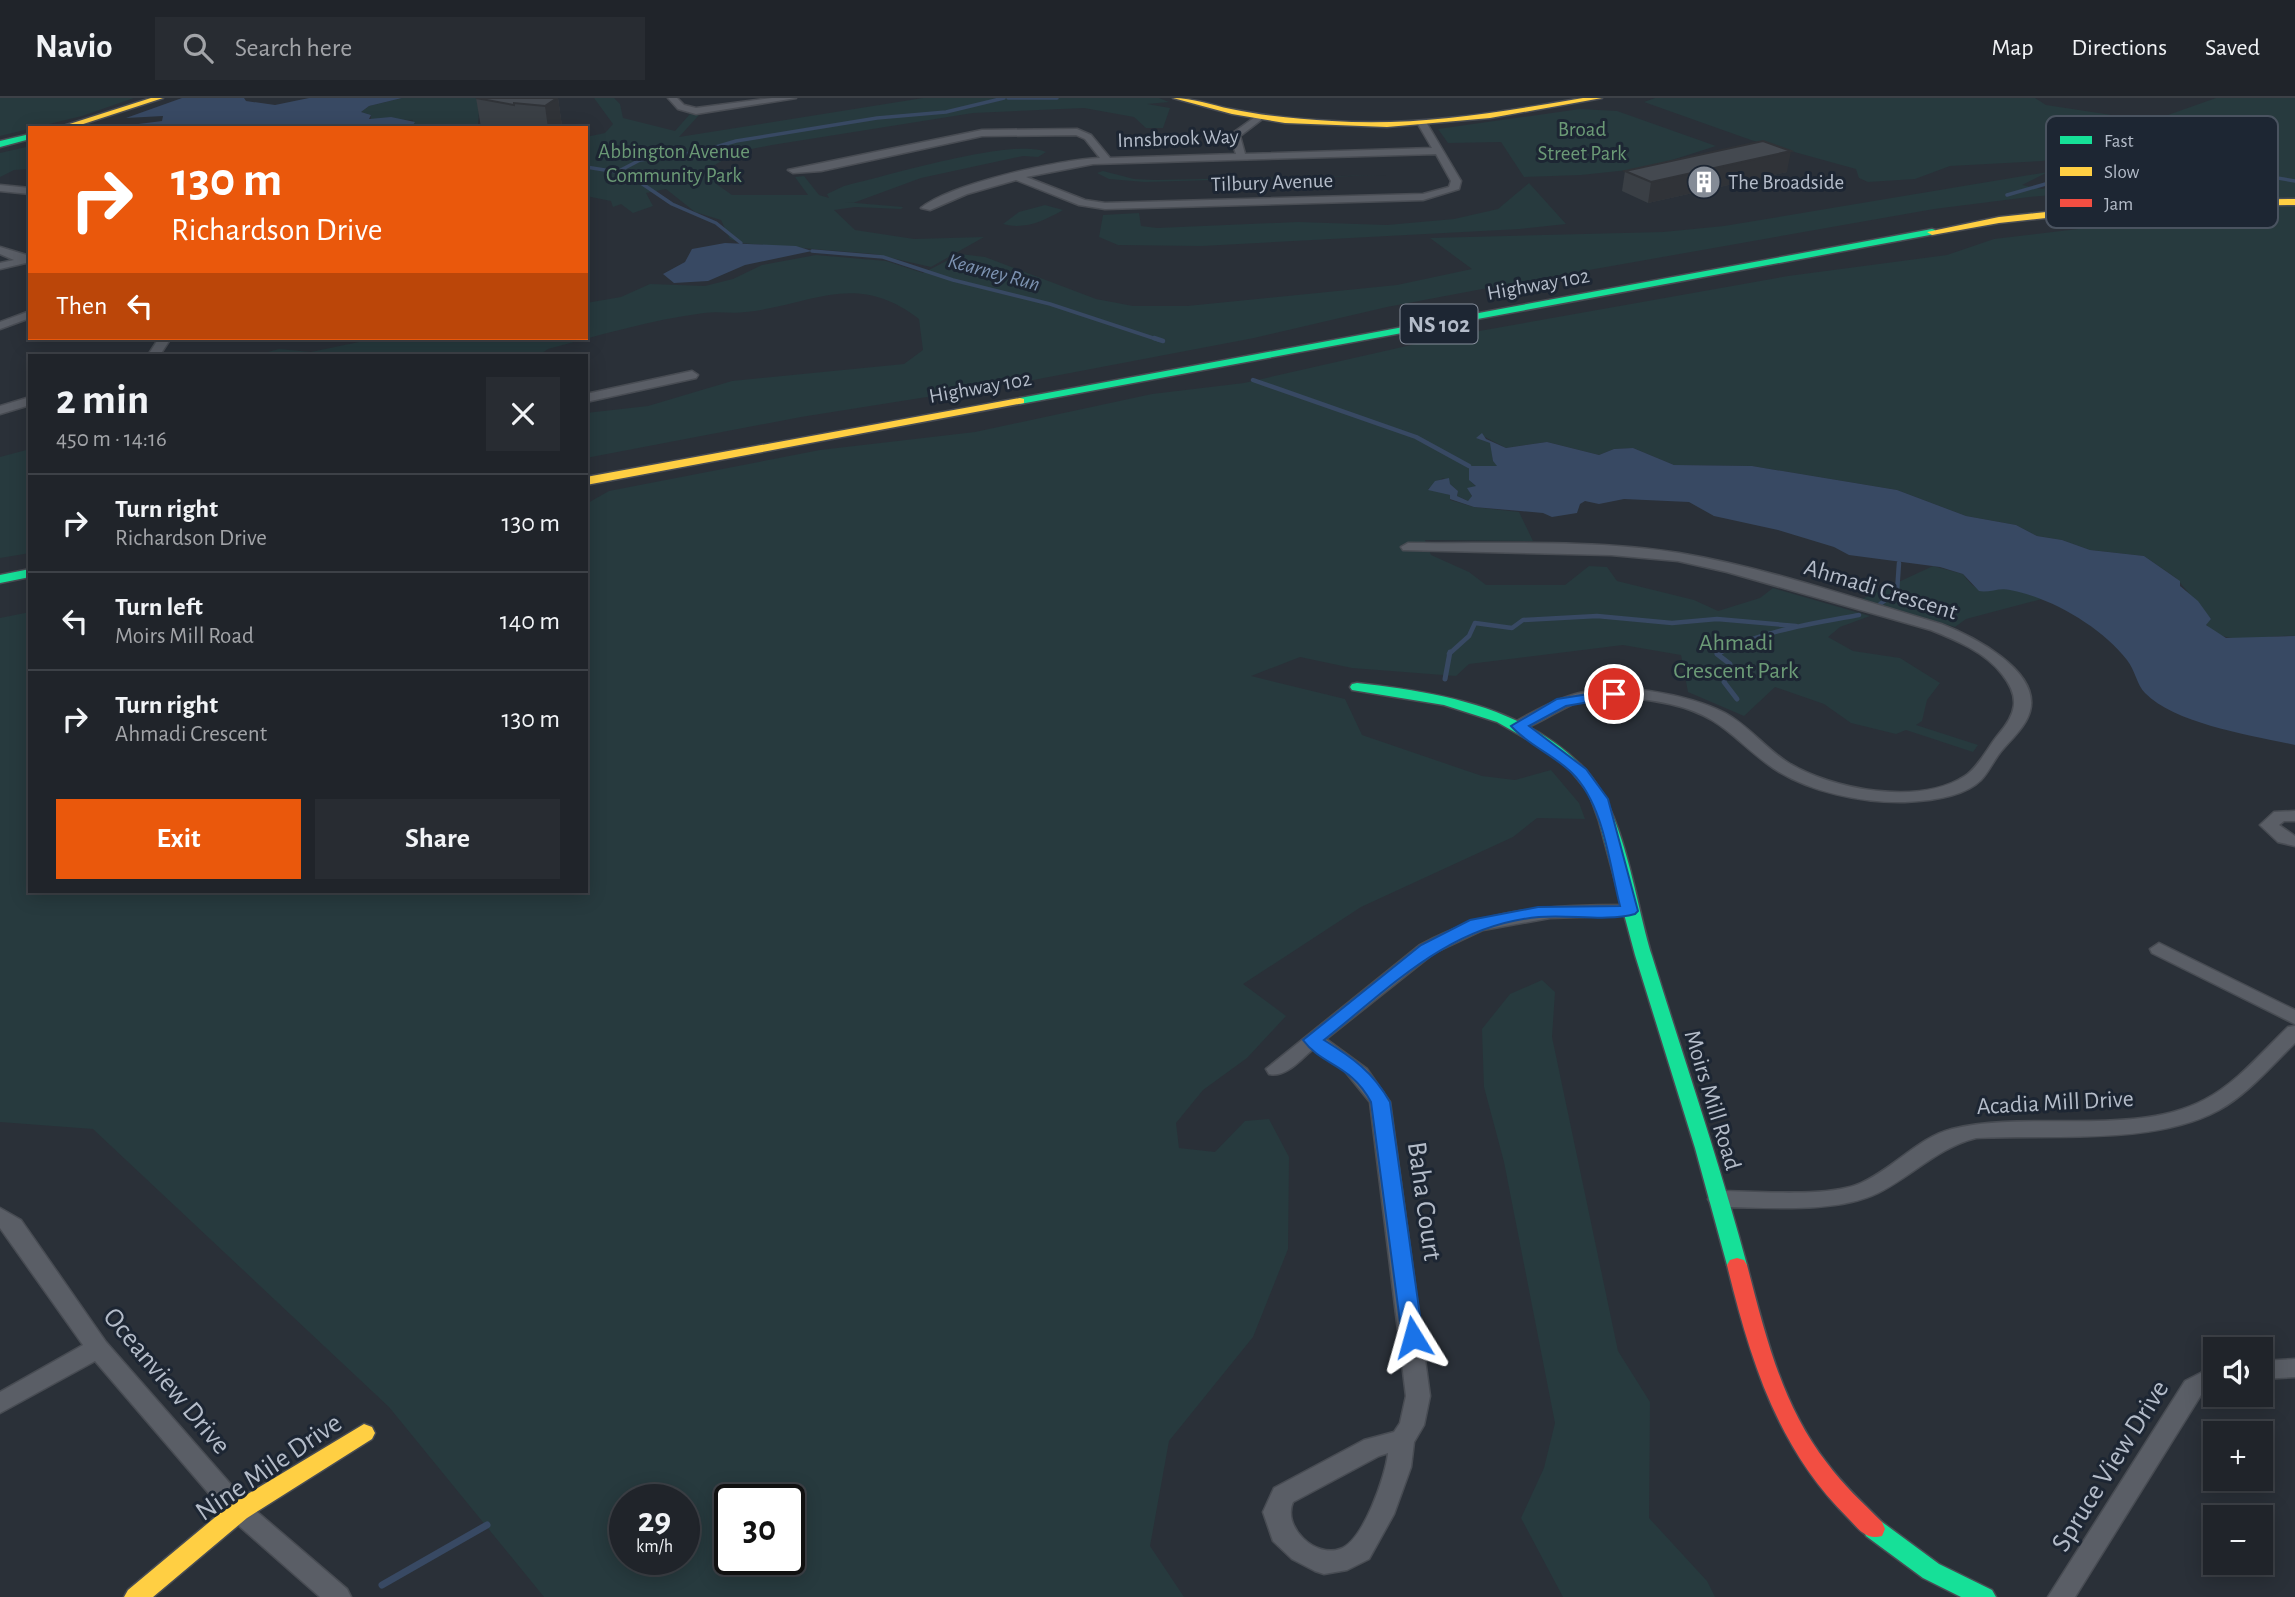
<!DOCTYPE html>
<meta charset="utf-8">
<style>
body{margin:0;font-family:"Alegreya Sans",sans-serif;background:#282c32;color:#f1f3f6;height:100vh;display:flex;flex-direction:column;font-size:26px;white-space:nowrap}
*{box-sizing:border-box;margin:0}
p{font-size:23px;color:#a2a4a8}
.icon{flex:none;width:38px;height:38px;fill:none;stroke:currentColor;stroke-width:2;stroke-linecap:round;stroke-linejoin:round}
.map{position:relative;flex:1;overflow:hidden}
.drawer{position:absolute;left:28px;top:256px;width:560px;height:539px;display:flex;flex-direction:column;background:#20242a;border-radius:0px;box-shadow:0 4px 18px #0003,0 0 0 2px #3d4147}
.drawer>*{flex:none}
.top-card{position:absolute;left:28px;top:28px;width:560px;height:214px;border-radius:0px;box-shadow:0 4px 18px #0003,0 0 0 2px #3d4147;background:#ea580c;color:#fff;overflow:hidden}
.buttons{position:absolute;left:2203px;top:1239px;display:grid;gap:14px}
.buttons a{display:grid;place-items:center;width:70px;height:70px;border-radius:0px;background:#20242a;box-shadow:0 4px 18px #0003,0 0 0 2px #3d4147;font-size:35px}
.speed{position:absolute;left:609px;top:1386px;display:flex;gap:14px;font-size:35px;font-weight:700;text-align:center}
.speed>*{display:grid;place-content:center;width:91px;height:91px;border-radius:50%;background:#20242a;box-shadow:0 4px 18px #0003,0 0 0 2px #3d4147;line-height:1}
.speed small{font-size:18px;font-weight:400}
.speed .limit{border:4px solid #111;border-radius:10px;background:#fff;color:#111}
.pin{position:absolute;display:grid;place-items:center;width:60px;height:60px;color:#fff;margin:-30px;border:4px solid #fff;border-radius:50%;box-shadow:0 2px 7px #0007}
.me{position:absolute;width:77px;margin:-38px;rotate:352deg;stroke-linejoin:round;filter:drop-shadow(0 0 5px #0008)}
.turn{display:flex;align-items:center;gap:24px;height:147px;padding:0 28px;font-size:32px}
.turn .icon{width:91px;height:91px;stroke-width:2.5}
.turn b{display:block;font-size:49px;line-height:60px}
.then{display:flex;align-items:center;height:66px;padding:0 28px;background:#0003;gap:14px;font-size:26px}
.round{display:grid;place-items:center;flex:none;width:74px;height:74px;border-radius:0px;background:#282c32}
.headline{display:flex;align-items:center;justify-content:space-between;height:119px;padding:0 28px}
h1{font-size:42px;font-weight:700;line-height:52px}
.button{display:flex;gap:14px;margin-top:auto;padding:14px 28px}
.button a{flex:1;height:80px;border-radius:0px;background:#ea580c;color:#fff;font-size:28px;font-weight:700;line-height:80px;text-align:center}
.button a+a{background:#282c32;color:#f1f3f6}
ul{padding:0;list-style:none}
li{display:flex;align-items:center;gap:21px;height:98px;padding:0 28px;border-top:2px solid #3d4147}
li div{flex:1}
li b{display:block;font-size:26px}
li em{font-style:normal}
header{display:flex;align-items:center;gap:42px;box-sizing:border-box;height:98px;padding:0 35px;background:#20242a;border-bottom:2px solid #3d4147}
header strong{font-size:33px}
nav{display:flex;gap:38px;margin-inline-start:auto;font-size:24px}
.search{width:490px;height:63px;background:#282c32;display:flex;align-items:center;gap:18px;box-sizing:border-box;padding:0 24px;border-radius:0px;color:#a2a4a8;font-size:26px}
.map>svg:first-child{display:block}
.green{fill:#273a3e;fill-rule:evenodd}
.water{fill:#384963}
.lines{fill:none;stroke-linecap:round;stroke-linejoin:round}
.stream-far3{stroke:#384963;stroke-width:3.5}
.stream-far2{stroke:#384963;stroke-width:4.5}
.stream-far1{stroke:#384963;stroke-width:5}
.stream{stroke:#384963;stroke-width:7}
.street-casing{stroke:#484c53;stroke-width:3}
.fast-casing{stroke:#484c53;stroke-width:3}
.slow-casing{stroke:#484c53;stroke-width:3}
.jam-casing{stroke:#484c53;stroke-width:3}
.street{fill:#5a5e66;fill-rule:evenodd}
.fast{fill:#16e098;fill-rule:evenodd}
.slow{fill:#ffcf43;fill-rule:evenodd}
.jam{fill:#f24e42;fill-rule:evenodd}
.wall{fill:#3a3f45}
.shaded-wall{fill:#303338}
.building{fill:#444950;stroke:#303338;stroke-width:2}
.route{fill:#1a73e8;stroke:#114b97;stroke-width:2}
.labels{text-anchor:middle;stroke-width:6;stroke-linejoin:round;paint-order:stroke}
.far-park-label{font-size:21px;fill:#6b9a76;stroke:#1d2633}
.far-street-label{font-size:21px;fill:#b4bcc9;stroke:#1d2633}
.far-poi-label{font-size:21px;fill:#b4bcc9;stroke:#1d2633;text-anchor:start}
.far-water-label{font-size:21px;font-style:italic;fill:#7c92b1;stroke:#1d2633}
.shield{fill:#1d2633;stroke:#878f9c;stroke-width:2}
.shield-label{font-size:23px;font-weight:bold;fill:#b4bcc9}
.street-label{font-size:24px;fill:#b4bcc9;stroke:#1d2633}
.park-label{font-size:24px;fill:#6b9a76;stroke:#1d2633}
.near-street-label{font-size:28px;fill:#b4bcc9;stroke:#1d2633}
.key{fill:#1d2633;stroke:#4a5360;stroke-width:2}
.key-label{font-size:19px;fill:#b4bcc9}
</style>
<header>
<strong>Navio</strong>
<div class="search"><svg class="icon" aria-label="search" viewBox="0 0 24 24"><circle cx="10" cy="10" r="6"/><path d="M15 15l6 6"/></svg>Search here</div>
<nav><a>Map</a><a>Directions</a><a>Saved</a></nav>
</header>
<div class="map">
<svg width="2295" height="1499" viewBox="0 0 2295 1499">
<rect width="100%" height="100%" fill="#2a3038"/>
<g class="green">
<polygon points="0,0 134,0 82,18 0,38"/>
<polygon points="402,0 480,0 478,26 483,30 411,30 413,22 371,21 371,17 361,14 369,8"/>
<path d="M594 0H614L620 6 623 20 675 33 690 16 699 17 679 39 923 0H1159L1169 4 1147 6 1170 10 1163 30H1146L1134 19 1084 10 973 15 772 47 736 54 705 73 716 83 715 85 732 97H808L795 79 804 78 819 97 829 100 827 96 844 88C884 79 1014 39 1046 54L1038 59 1023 58 921 80 853 105 844 104 903 109 901 111 855 109 834 112 855 132 914 141 984 139 931 169 874 156 741 145 730 141 721 122 695 114 666 91 646 95 653 108 633 115 621 106 613 109 611 103 586 98V39L605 35 613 26Z"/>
<path d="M1655 0H2035L2046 7 2151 23 2216 0H2295V538C2267 535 2226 552 2206 526L2211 521 2176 480 2144 458 2090 452 2062 442 2037 438 2016 427 1966 418 1897 392 1752 368 1674 367 1633 350 1614 351 1599 357 1547 344 1506 350 1483 338 1482 342 1491 345 1493 363 1498 368H1469L1471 384 1476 388 1469 392 1472 399 1468 403 1457 398 1458 393 1443 380 1428 391 1450 397V402L1474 409 1519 414 1533 443 1425 442 1431 457 1469 474 1486 487H1565L1589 468 1607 469 1617 483 1694 502 1718 513 1760 500 1773 490 1870 518 1840 529 1828 539 1853 553 1900 560 1940 585 1927 602 1922 623 1916 627 1978 647 1973 654 1906 632 1896 636 1851 625 1824 606 1775 589 1744 618 1688 594 1681 557 1623 547 1469 566 1456 578 1352 570 1300 559 1251 578 1345 601 1362 637 1482 678 1515 682 1551 672 1579 705 1585 721 1537 720 1513 739 1361 809 1243 886 1286 918 1247 960 1203 992 1176 1025 1179 1050 1215 1054 1245 1023 1269 1021 1289 1059 1288 1151 1253 1239 1169 1343 1150 1448 1184 1499H544L389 1309 93 1031 0 1024V520L30 514V793H586V406L609 393 820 352 975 334 1152 296 1244 285 1451 238 1788 178 1947 157 1994 141 2086 130 2085 127 2154 89 2138 74 2126 91 2029 99 1934 111 1493 189 1387 209 1254 240 1028 283 801 319 586 360V315L648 308 732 283 904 266 923 252 919 221C855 172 813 207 746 214 732 216 718 213 704 215 651 222 600 237 548 251L539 257H257L279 251 311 254 378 240H586V205L621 199 650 186 705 188 733 181 762 167 816 157 886 163 923 175 960 156 985 159 1096 201 1133 208H1187L1397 187 1472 171 1430 140 1663 134 1724 128 2048 74 2022 87 2042 91 2108 74 2092 77 2079 73 2232 44 2202 39 2136 55 2101 52 2042 63 1950 68 1915 81 1868 84 1859 80 1856 71 1751 42 1644 4ZM625 1402H684V1461H625ZM730 1402H789V1461H730Z"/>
<polygon points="1580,11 1617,13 1716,48 1647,70 1581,77 1524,79 1501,44 1448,45 1438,31"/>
<polygon points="26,49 30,54 30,71 14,72 0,79 0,55"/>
<polygon points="1103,73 1134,81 1155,82 1387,77 1145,84 1109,81 1097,75"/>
<polygon points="1529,85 1566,126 1520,131 1202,148 1118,147 1099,139 1103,117 1139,115 1141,128 1157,130 1298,124 1387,127 1454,121 1498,111"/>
<path d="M1045 107 1063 112C1044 123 1024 132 1003 126L1019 114Z"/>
<polygon points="30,351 30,455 0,460 0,359"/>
<path d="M1933 468 1963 476C1981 501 1984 488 2008 491 2020 493 2032 497 2042 501L1966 521 1955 529 1862 501Z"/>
<polygon points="1542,882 1555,894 1552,939 1618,1253 1650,1304 1649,1420 1707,1483 1715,1499 1563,1499 1521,1420 1544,1370 1555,1325 1504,1064 1484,989 1482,931 1510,896"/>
</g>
<g class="water">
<polygon points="182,0 244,0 246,3 275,7 309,0 402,0 369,8 361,14 371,17 369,21 391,19 415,24 411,30 107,30 162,23 163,18 126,20"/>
<polygon points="725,145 796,148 812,153 745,167 708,183 674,185 663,176 685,164 692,151"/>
<path d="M1482 335 1486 341 1506 350 1547 344 1599 357 1614 351 1633 350 1674 367 1752 368 1897 392 1966 418 2016 427 2037 438 2062 442 2090 452 2144 458 2180 483V488L2198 503 2211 521 2206 527 2226 540 2295 538V647C2254 638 2175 626 2145 595 2137 587 2135 572 2127 562 2101 529 2052 500 2010 492 2000 489 1989 495 1979 493L1963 476 1940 469 1849 457 1834 449 1778 432 1714 418 1689 404 1624 401 1599 406 1585 403 1580 406 1577 415 1552 419 1543 415 1474 409 1450 401V397L1428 392 1435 383 1449 380 1450 386 1458 393 1457 398 1468 403 1472 398 1467 390 1476 388 1469 382V368H1497L1493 363 1490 345 1476 340Z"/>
</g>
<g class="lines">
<g class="stream-far3">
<polyline points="1008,0 1057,0"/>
<polyline points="586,69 617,74 641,85 672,106 716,125 741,145"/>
<polyline points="617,74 640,62 699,54 736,43 877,20 946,14 1004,0"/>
<polyline points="2007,97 2133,61 2194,66 2295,83"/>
<polyline points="812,153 883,159 953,182 1050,206 1159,242"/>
</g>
<g class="stream-far2">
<polyline points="1154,240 1163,243"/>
<polyline points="1253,282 1416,339 1469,368"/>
<polyline points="1880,506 1897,494 1899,465"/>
<polyline points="1449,556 1469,538 1475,525 1512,530 1523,522 1597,518 1672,525 1717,521 1796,528"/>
<path d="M1717 556C1761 533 1810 526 1859 517"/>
</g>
<g class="stream-far1">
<polyline points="1721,554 1717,556 1730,566 1724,584 1737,601"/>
<polyline points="1445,581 1450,554"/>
</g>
<polyline class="stream" points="382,1487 487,1427"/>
<defs>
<g id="street">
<polygon points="668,0 677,0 684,7 696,10 772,0 796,0 696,16 678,11"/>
<path d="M1258 17 1261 18V22L1240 38 1245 56 1432 50 1418 26 1426 24 1461 83 1459 91 1423 102 1105 111 1079 107 1016 82 967 96 930 112 921 110C950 86 1061 61 1100 60L1085 41 1076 37 982 38 821 73 793 75 788 72 982 32 1077 31 1091 37 1110 60 1236 56 1230 37ZM1436 56 1451 83 1449 89 1423 96 1105 105 1085 102 1026 79 1093 66Z"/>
<polygon points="0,87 30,90 30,96 0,93"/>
<polygon points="0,149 30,158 30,164 0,171 0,165 14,162 0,156"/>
<polygon points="30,213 30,220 0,231 0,224"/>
<polygon points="159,240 171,240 160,257 148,257"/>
<polygon points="692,273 698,277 696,280 586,304 586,296"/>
<polygon points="30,299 30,307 0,316 0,308"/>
<path d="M1408 445C1494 446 1595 441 1679 455 1768 470 1855 501 1941 526 1970 537 2041 572 2030 613 2026 629 2009 643 1999 656 1993 664 1988 675 1981 682 1964 699 1929 703 1905 704 1862 705 1809 694 1773 670 1734 643 1723 618 1670 606 1642 600 1609 596 1581 603 1562 608 1529 635 1513 631L1511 628 1513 625C1563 597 1590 585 1649 593 1675 597 1701 603 1725 615 1749 628 1765 650 1787 664 1832 692 1919 708 1965 678 1978 670 1988 649 1998 637 2016 616 2021 600 2002 576 1985 554 1956 542 1931 532L1727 474 1678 463 1611 457 1403 452 1401 449Z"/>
<polygon points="2295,713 2295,723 2284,723 2279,727 2295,738 2295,748 2278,744 2260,727 2274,714"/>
<path d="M1630 807 1639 813 1636 817 1550 820 1483 832 1434 855 1326 941 1367 971 1390 1004 1430 1298 1424 1327 1414 1344 1411 1369 1394 1416 1369 1461 1347 1472 1324 1476 1315 1473 1292 1461 1273 1443 1263 1414 1274 1390 1364 1342 1394 1334 1400 1325 1406 1298 1370 1004 1344 972 1313 951C1301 961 1286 980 1269 976L1266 971 1420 847C1490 809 1552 807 1630 807ZM1388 1355C1386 1377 1363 1444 1340 1451 1315 1460 1282 1429 1293 1404L1379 1358Z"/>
<polygon points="2159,845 2295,912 2295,926 2152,855 2150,851"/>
<path d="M2295 928V945C2271 968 2248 996 2219 1012 2153 1048 2050 1036 1976 1040 1939 1049 1912 1078 1878 1095 1835 1116 1767 1109 1719 1109L1711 1106 1708 1101 1711 1096 1719 1093C1757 1093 1828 1100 1861 1085 1893 1071 1919 1039 1952 1031 2029 1012 2134 1039 2204 1002 2236 986 2262 954 2288 929Z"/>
<polygon points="0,1110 21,1122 106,1244 248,1406 347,1491 351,1499 320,1499 230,1420 95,1263 0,1315 0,1294 83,1247 0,1130"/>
<polygon points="2295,1261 2295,1279 2261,1281 2261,1263"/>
<polygon points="2216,1267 2216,1288 2201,1297 2075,1499 2048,1499 2185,1283"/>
</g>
<g id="fast">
<polygon points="30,36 30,41 0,49 0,43"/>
<polygon points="1932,131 1935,132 1935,136 1020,306 1014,303 1020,300"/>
<polygon points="30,471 30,479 0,485 0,477"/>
<path d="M1357 585C1437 594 1521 608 1581 667 1625 710 1634 800 1652 858 1684 961 1719 1063 1747 1167L1744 1172 1737 1174 1730 1172 1727 1167 1695 1050 1635 857 1599 723 1589 695 1571 673 1548 653 1497 624 1444 607 1352 592 1350 589 1352 586Z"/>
<polygon points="1874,1421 1882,1424 1939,1466 1992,1492 1996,1499 1961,1499 1923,1480 1866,1438 1863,1431 1866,1424"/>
</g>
<g id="slow">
<polygon points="151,0 163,0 71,30 57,30"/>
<path d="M1173 0C1193 0 1211 7 1231 11 1264 18 1298 21 1332 23 1416 29 1501 14 1583 0H1602L1490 20 1387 29 1285 25 1232 16Z"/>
<polygon points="2295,101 2295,107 2150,109 1999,125 1932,137 1927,134 1999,119 2150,103"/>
<polygon points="1020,300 1024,301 1024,305 586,387 586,379"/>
<polygon points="364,1326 372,1329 375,1335 372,1341 247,1420 153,1499 124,1499 128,1492 231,1406"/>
</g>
<path id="jam" d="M1737 1160 1744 1162 1747 1167C1765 1236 1782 1308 1827 1365 1843 1387 1863 1405 1882 1424L1885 1431 1882 1438C1866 1443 1858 1430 1848 1420 1777 1350 1750 1261 1727 1167L1730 1162Z"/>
</defs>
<use href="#street" class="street-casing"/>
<use href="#fast" class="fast-casing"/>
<use href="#slow" class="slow-casing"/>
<use href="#jam" class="jam-casing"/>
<use href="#street" class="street"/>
<use href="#fast" class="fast"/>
<use href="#slow" class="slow"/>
<use href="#jam" class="jam"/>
</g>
<g class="wall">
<polygon points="476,0 558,0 562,28 559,30 481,29"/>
<polygon points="1625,73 1787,74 1648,105 1622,93"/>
</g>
<g class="shaded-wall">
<polygon points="558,0 562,28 559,30 548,30 545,8"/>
<polygon points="1791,53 1787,74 1648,105 1651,84"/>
</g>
<g class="building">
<polygon points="476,0 557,0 545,8 514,5 514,7"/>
<polygon points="1763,43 1791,53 1651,84 1625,73"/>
</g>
<path class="route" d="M1614 592 1619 593V599L1566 608 1529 628 1586 671 1608 701 1638 813 1635 816C1605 824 1570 816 1539 819 1449 827 1391 889 1324 942 1353 960 1373 974 1390 1004L1423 1239 1420 1245H1405L1402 1239 1371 1004C1351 966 1322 968 1303 942L1421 847 1470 822 1538 809 1620 808C1609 765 1604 707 1572 675 1554 657 1528 647 1511 628L1557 601Z"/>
<defs>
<symbol id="building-disc" viewBox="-11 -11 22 22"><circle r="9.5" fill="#848b96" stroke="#1d2633"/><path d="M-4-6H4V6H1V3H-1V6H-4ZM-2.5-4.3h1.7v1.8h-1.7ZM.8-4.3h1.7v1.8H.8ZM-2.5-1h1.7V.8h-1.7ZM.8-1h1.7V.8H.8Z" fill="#fff"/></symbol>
</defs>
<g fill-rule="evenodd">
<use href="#building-disc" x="1685" y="65" width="38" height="38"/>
</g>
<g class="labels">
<g class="far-park-label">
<text x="1582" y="38">Broad<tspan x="1582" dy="24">Street Park</tspan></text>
<text x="674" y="60">Abbington Avenue<tspan x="674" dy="24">Community Park</tspan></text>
</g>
<g class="far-street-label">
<text transform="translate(1178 40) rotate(-2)" y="7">Innsbrook Way</text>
<text transform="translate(1272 84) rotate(-2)" y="7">Tilbury Avenue</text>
<text transform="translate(1538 186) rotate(-10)" y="7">Highway 102</text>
<text transform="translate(980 289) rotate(-10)" y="7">Highway 102</text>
</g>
<g class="far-poi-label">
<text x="1728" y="91">The Broadside</text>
</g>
<g class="far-water-label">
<text transform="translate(994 174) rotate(15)" y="7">Kearney Run</text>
</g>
<rect class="shield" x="1400.5" y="206.5" width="77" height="39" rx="5"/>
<g class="shield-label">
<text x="1439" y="234">NS 102</text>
</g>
<g class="street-label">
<text transform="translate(1881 491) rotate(17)" y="8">Ahmadi Crescent</text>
<text transform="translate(1713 1002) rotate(73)" y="8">Moirs Mill Road</text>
<text transform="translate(2055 1004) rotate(-3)" y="8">Acadia Mill Drive</text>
</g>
<g class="park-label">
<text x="1736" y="552">Ahmadi<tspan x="1736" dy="28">Crescent Park</tspan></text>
</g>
<g class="near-street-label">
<text transform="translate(1426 1103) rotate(82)" y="10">Baha Court</text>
<text transform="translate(168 1282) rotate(50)" y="10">Oceanview Drive</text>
<text transform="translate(2109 1367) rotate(-58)" y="10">Spruce View Drive</text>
<text transform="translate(268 1368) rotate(-34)" y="10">Nine Mile Drive</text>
</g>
</g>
<rect x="2046" y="18" width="232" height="112" rx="10" class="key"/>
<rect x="2060" y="38" width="32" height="8" fill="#16e098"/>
<rect x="2060" y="69" width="32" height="9" fill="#ffcf43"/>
<rect x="2060" y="101" width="32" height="8" fill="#f24e42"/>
<g class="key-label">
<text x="2104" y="49">Fast</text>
<text x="2104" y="80">Slow</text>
<text x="2104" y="112">Jam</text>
</g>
</svg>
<div class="buttons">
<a><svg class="icon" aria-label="sound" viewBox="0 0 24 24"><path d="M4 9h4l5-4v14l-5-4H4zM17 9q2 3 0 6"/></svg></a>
<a>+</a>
<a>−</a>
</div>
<div class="speed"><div>29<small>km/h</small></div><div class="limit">30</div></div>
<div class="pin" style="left:1614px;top:596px;background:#d93025"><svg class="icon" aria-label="arrive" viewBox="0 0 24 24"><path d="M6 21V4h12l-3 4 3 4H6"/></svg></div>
<svg class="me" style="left:1413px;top:1239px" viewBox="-20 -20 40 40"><path d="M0-17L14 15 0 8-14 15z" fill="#1a73e8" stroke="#fff" stroke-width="4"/></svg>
<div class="top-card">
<div class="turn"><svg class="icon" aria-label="right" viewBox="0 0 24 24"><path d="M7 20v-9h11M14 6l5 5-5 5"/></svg><div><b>130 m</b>Richardson Drive</div></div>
<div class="then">Then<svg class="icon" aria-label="left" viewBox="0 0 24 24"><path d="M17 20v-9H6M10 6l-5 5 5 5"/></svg></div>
</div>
<section class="drawer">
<div class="headline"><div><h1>2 min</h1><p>450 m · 14:16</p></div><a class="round"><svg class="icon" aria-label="close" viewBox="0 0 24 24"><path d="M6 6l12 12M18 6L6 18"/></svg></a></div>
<ul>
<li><svg class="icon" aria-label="right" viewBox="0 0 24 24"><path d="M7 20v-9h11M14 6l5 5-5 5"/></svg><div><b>Turn right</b><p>Richardson Drive</p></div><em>130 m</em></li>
<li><svg class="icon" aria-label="left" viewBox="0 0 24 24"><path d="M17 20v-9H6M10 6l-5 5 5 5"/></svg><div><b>Turn left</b><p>Moirs Mill Road</p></div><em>140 m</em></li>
<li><svg class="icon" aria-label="right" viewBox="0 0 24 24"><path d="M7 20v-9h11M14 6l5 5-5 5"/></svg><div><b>Turn right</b><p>Ahmadi Crescent</p></div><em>130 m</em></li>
</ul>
<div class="button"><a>Exit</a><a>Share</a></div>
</section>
</div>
